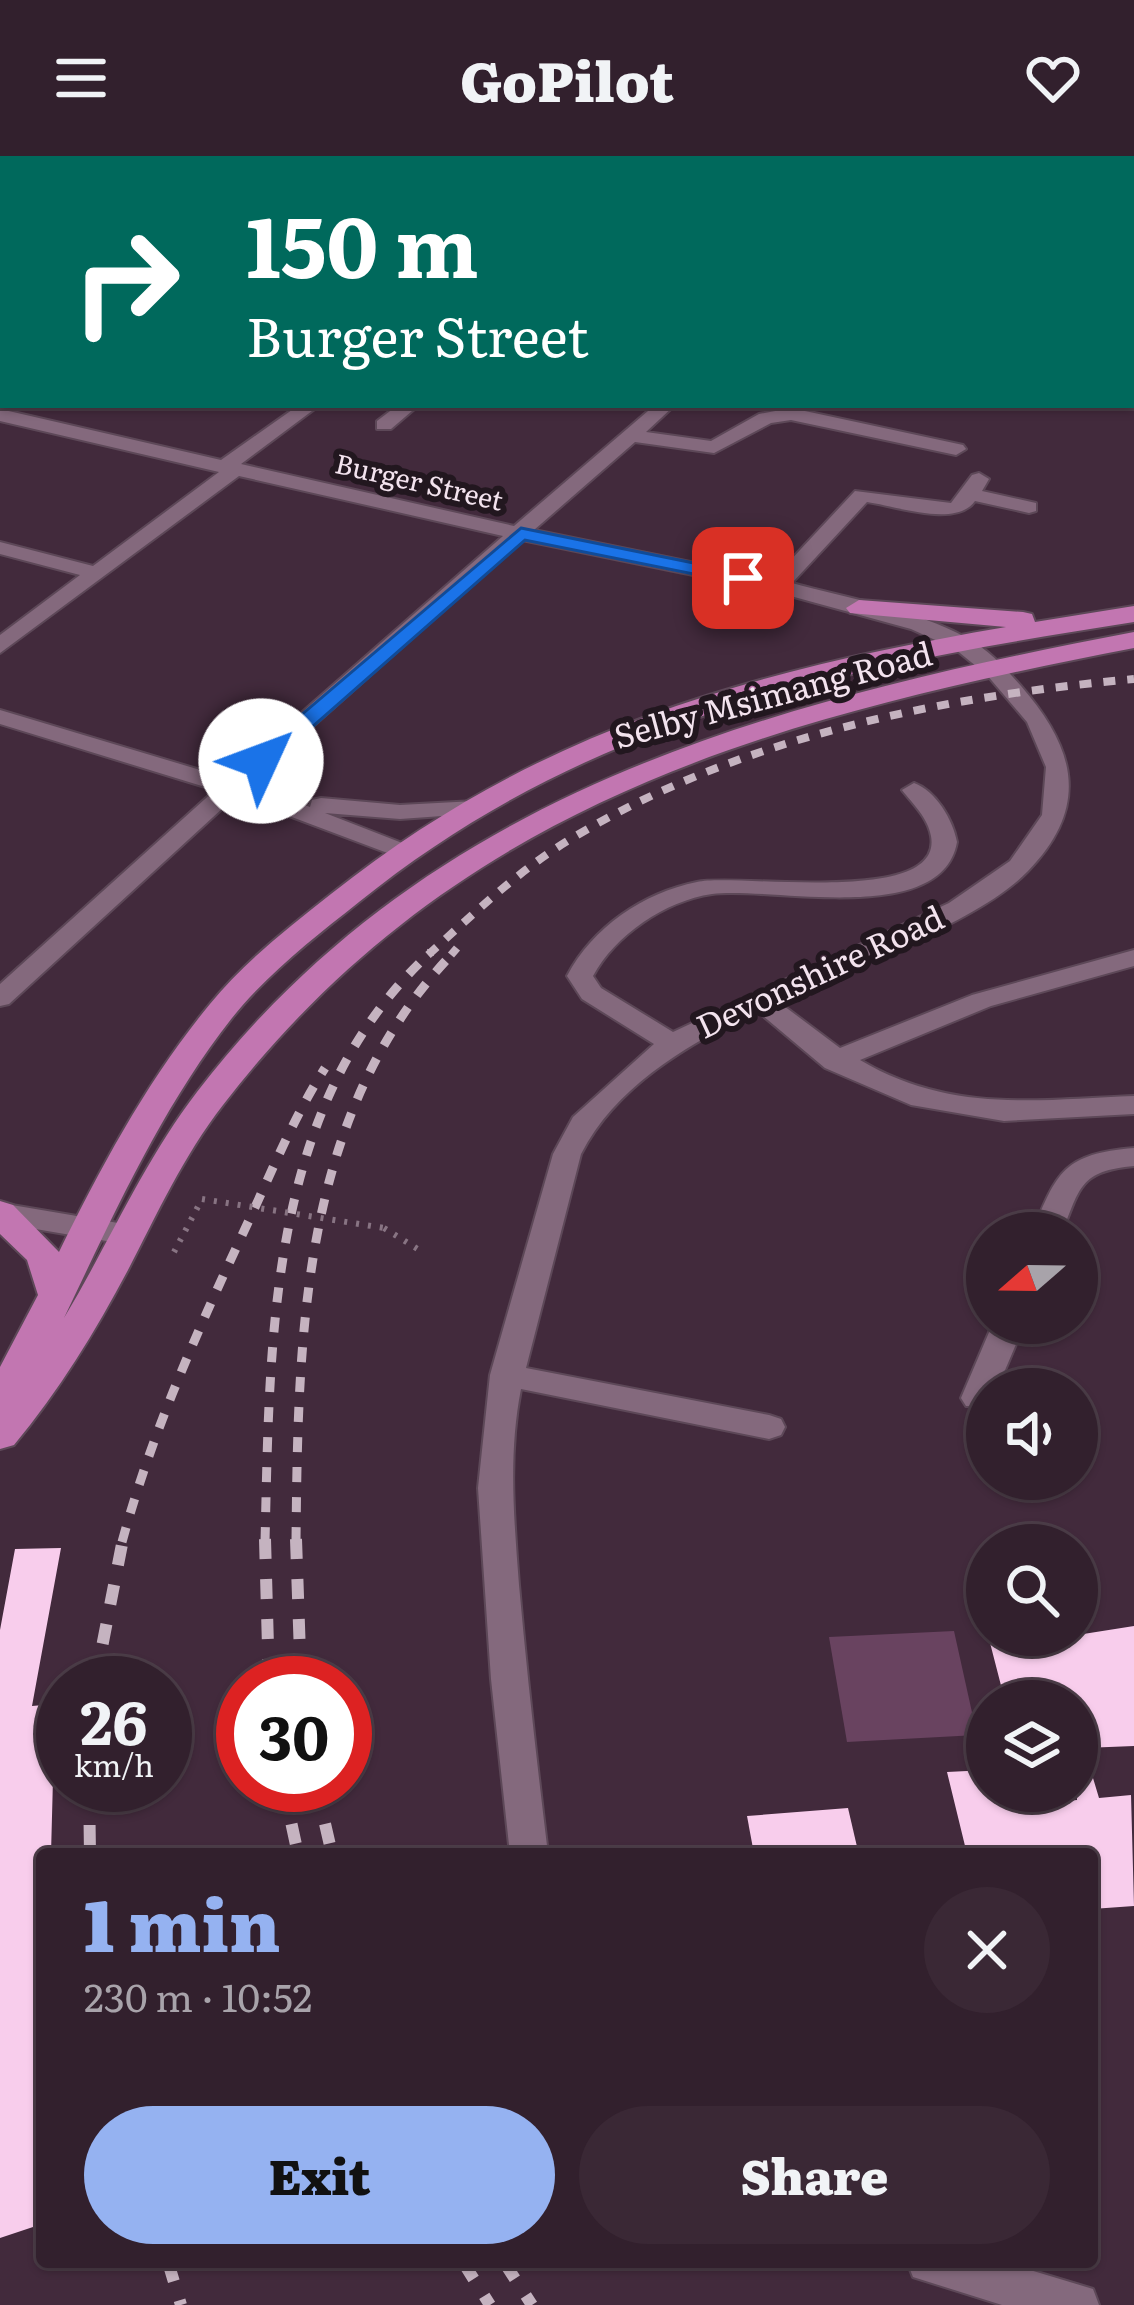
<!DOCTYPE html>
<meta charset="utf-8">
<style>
body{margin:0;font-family:Literata,serif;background:#3a2835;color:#f1f3f6;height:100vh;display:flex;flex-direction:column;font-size:45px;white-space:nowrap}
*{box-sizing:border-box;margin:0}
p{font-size:39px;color:#a8a3aa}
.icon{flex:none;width:66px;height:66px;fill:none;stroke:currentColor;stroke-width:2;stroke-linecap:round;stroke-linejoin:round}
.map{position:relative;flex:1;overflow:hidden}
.details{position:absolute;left:36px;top:1692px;width:1062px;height:420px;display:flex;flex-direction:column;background:#32202d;border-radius:12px;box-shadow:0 3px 9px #0004,0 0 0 3px #4d3e49}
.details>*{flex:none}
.banner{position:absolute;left:0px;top:0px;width:1134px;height:252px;box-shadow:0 3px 9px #0004,0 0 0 3px #4d3e49;background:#00695c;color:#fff;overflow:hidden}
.needle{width:78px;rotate:250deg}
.fabs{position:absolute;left:966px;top:1056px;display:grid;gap:24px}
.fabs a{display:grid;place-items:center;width:132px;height:132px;border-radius:50%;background:#32202d;box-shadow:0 3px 9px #0004,0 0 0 3px #4d3e49;font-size:60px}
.speed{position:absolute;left:36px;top:1500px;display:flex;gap:24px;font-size:60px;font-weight:700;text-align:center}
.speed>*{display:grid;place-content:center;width:156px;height:156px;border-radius:50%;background:#32202d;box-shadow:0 3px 9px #0004,0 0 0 3px #4d3e49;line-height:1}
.speed small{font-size:30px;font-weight:400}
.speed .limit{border:18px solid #d22;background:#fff;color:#111}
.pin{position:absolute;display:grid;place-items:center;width:102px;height:102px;color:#fff;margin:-51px;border-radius:24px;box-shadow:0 6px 18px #0006}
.me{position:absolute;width:132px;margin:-66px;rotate:47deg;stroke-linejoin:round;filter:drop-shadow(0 0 9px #0008)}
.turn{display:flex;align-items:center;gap:42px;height:252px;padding:0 48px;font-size:54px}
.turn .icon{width:156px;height:156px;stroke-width:2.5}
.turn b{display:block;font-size:84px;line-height:102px}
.round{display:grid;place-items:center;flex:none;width:126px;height:126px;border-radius:63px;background:#3a2835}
.head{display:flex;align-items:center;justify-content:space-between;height:204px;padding:0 48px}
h1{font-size:72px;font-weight:800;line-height:90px;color:#95b2f1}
.button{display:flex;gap:24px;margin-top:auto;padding:24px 48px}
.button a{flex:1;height:138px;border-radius:72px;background:#95b2f1;color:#111;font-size:48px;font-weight:800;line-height:138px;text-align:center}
.button a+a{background:#3a2835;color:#f1f3f6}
header{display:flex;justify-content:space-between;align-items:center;height:156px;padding:0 48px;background:#32202d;font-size:54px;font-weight:800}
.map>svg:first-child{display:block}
.green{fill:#694360}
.water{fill:#804373}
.building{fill:#f8cdec}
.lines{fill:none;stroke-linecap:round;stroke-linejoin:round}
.minor-casing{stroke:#5d4858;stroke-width:4}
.major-casing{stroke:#5d4858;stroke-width:4}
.path{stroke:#887483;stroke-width:6;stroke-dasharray:3 9;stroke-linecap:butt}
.minor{fill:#84697d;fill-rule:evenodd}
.major{fill:#c276b1;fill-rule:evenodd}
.rail-far2{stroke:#c5b3c0;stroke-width:8;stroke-dasharray:12 12;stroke-linecap:butt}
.rail-far1{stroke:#c5b3c0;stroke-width:9;stroke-dasharray:15 15;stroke-linecap:butt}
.rail{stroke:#c5b3c0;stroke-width:12;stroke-dasharray:20 20;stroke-linecap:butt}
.path-bridge{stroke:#887483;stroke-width:6;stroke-dasharray:3 9;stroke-linecap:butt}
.route{fill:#1a73e8;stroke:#114b97;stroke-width:3}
.labels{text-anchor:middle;stroke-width:12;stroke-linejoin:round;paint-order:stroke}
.far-street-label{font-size:27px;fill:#f3e3ee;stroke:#22171f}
.street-label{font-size:33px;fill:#f3e3ee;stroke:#22171f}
</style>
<header><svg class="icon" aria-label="menu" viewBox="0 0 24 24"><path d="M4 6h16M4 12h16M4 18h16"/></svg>GoPilot<svg class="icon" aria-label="heart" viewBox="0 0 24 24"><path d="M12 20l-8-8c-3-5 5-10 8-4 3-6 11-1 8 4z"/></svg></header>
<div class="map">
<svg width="1134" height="2149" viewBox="0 0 1134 2149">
<rect width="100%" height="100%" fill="#422a3c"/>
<polygon class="green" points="954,1475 977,1579 847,1586 829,1481"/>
<polygon class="water" points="195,0 818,0 807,3"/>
<g class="building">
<polygon points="61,1392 32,1550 55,1548 51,1698 42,1698 42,2068 0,2082 0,1474 15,1393"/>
<polygon points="1134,1470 1134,1590 1084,1592 1099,1642 1131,1639 1134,1750 1092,1753 1092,1698 967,1698 947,1616 987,1614 987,1635 1015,1635 1018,1649 1077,1644 1077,1545 1005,1545 988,1479 1077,1479"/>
<polygon points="848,1652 858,1695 754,1698 747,1660"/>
</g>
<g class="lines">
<defs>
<g id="minor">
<polygon points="206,0 225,0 204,3"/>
<rect x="0" y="40" width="3" height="10"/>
<polygon points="3,116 3,127 0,128 0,117"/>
<polygon points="1131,239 1134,240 1134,252 1124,249 1131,249"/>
<path d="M299 249H320L241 308 514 370 655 249H675L646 276 711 285 759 258 791 252 963 289 966 293 956 299 791 264 771 267 714 297 635 286 534 374 773 423 855 335 951 347 972 319 979 317 989 323 982 335 1036 347V355L1029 357 975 345C956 372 896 350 867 346L792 427C850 443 914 453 967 482 988 493 1005 512 1021 530 1075 592 1091 650 1028 715 977 768 846 812 776 844L840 892 972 839 1134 794V810L991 850 860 904C949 957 1036 944 1134 940V958L1004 965 911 949 825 912 756 854C689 889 617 928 581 998L526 1212 769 1259 781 1263 785 1271 781 1279 769 1283 521 1233C508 1299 514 1363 519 1429 527 1519 537 1608 548 1698H510L491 1523 478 1332 490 1219 553 998 573 961 654 888 582 843 567 820C593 771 643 737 697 726 737 717 944 751 931 680 928 662 913 648 902 634L914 627C936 635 953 664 957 686 942 772 770 730 712 738 665 745 615 779 593 820L601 832 673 876 949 747 1010 705 1042 659 1046 611 1027 566 987 519 955 493 911 473 776 436 522 384 248 628 310 651 312 644 321 642 400 649 475 645 484 647V657L400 663 325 657 415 692 418 697 415 702 406 704 236 640 9 848 0 850V828L215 634 0 568V554L227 622 503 380 239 320 0 497V479L80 419 0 398V386L93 410 219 316 0 265V253L221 304Z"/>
<polygon points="398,249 419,249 391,273 377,273 377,265"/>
<path d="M1134 992V1010C1080 1015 1080 1031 1062 1077H1032C1057 1015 1064 998 1134 992Z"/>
<polygon points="0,1047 130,1069 145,1079 130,1089 0,1067"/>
<polygon points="993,1167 1025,1167 997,1233 987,1233 987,1251 966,1250 961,1242"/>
<polygon points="907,2106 1004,2106 1093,2133 1099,2149 1002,2149 913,2121"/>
</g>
<path id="major" d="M859 444 1023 456 1032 458 1035 466 1134 450V466C846 511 592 558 359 746 315 781 268 817 232 862 161 952 113 1060 64 1162 109 1087 144 1005 197 936 431 631 776 545 1134 476V492C774 562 458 644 223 949 184 999 157 1058 128 1114 95 1176 59 1235 14 1289L0 1293V1211L38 1139 27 1104 0 1078V1045L13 1049 59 1096C102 1009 148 923 210 848 244 806 288 772 331 738 538 573 750 515 1006 471L850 457 846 452Z"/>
</defs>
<use href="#minor" class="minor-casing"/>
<use href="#major" class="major-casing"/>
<g class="path">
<polyline points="384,1072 424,1097"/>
<polyline points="174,1096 202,1043"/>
</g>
<use href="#minor" class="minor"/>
<use href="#major" class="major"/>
<g class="rail-far2">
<path d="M428 799C472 759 518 715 569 684 739 581 939 541 1134 523"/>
<polyline points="451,799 457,792"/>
</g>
<g class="rail-far1">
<path d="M122 1386C153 1272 201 1167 251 1060 274 1010 295 959 325 912"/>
<path d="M265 1386C270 1179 268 946 431 796"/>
<path d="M296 1386C298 1178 301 954 454 796"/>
</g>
<g class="rail">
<polyline points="265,1383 269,1527"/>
<polyline points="296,1383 301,1527"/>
<polyline points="95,1527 123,1383"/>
<polyline points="89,1629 90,1698"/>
<polyline points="283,1629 298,1698"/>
<polyline points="316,1629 332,1698"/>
<polyline points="168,2106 181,2149"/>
<polyline points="463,2106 490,2149"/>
<polyline points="504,2106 532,2149"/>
</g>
<polyline class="path-bridge" points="202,1043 384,1072"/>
</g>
<polygon class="route" points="521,372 743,417 753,422 743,428 525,384 269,609 253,609 253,600"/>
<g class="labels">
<g class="far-street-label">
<text transform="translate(419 327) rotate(13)" y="9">Burger Street</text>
</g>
<g class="street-label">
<text transform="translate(773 539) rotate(-15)" y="12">Selby Msimang Road</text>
<text transform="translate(820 816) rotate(-25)" y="12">Devonshire Road</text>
</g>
</g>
</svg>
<div class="fabs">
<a><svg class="needle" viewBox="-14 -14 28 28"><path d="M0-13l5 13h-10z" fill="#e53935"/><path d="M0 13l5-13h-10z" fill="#a8a3aa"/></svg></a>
<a><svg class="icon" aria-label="sound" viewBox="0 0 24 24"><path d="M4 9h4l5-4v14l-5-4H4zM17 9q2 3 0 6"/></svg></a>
<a><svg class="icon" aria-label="search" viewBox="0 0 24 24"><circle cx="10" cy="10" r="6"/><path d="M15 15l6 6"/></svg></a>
<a><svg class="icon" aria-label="layers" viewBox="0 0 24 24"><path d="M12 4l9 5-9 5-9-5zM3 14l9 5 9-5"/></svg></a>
</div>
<div class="speed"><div>26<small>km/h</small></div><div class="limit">30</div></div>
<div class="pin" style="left:743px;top:422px;background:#d93025"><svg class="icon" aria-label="arrive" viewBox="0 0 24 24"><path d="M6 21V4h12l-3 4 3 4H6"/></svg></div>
<svg class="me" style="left:261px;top:605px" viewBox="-20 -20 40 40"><circle r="19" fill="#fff"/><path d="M0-13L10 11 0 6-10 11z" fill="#1a73e8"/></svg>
<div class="banner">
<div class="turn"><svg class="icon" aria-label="right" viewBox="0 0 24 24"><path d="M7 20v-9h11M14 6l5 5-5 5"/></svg><div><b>150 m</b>Burger Street</div></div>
</div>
<section class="details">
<div class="head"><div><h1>1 min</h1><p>230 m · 10:52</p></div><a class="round"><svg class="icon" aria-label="close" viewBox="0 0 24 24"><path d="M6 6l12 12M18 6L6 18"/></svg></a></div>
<div class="button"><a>Exit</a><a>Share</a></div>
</section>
</div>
